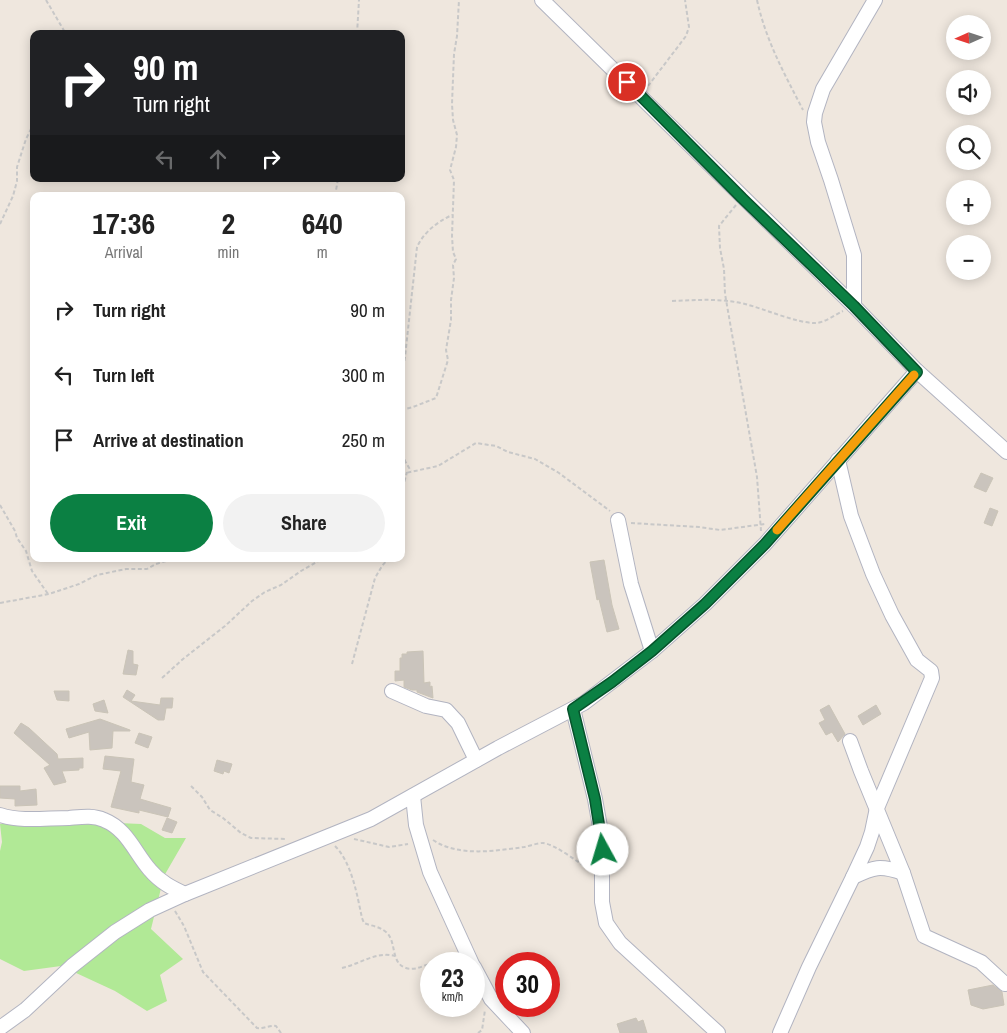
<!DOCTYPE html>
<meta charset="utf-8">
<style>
body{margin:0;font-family:"Archivo Narrow",sans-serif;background:#f2f2f2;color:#222;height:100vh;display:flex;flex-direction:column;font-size:19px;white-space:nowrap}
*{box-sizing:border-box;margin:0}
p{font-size:16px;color:#767676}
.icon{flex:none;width:28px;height:28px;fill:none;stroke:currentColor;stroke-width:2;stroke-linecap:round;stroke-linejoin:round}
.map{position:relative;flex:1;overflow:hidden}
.side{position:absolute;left:30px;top:192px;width:375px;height:370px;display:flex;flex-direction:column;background:#fff;border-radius:10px;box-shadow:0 2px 12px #0003}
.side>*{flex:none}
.hud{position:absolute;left:30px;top:30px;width:375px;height:152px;border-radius:10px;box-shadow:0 2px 12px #0003;background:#202124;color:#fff;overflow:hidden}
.needle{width:32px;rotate:267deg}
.buttons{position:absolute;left:946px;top:15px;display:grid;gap:10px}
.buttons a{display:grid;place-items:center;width:45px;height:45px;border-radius:50%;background:#fff;box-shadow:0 2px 12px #0003;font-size:25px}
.speed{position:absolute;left:420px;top:952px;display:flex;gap:10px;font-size:25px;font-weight:700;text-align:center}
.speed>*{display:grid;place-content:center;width:65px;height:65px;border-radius:50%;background:#fff;box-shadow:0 2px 12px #0003;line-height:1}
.speed small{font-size:12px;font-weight:400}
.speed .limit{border:8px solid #d22;background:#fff;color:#111}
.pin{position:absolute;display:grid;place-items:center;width:42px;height:42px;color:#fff;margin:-21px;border:2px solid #fff;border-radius:50%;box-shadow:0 1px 5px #0007}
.me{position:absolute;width:55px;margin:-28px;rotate:354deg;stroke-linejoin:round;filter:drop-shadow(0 0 4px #0008)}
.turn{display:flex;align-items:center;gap:18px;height:105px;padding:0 20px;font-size:22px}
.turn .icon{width:65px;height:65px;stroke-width:2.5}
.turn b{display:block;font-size:35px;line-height:42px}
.lanes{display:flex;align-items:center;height:48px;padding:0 20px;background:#0003;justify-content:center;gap:25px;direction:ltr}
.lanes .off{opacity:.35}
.eta{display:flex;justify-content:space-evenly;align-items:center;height:85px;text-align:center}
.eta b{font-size:30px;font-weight:700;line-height:35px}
.primary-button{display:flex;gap:10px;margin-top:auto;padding:10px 20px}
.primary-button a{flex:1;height:58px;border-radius:30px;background:#0b8043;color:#fff;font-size:20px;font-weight:700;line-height:58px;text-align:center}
.primary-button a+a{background:#f2f2f2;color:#222}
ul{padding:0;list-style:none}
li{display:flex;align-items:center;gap:15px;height:65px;padding:0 20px}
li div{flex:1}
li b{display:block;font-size:19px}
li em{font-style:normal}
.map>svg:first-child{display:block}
.green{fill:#b1e996}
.building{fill:#cac4bd;stroke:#cac4b7}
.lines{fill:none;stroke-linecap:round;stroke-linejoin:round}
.minor-casing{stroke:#b2b4c1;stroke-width:16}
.path{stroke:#c8c8c8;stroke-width:2;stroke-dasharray:4 2.5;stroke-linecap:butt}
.minor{stroke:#fff;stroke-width:14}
.route-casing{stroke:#07532c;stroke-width:12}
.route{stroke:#0b8043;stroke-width:9}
.slow{stroke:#f59e0b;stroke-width:9}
</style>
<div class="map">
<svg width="1007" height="1033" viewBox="0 0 1007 1033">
<rect width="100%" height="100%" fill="#efe7de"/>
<polygon class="green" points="72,821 141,824 165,838 186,838 164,876 151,929 183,959 160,975 167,1001 147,1011 115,991 61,966 24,971 0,959 0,851 2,842 0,824"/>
<g class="building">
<polygon points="981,473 993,478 986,492 974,487"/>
<polygon points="990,508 998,511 992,526 984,523"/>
<polygon points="604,560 612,605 619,629 607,632 599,599 597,600 590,562"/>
<polygon points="128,650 133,651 133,664 138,665 136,675 123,674"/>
<polygon points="423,651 424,683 430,682 430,687 432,686 433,698 417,692 417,690 412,690 404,687 404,680 395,681 395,671 400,671 400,658 402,658 402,654 407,654 407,652"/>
<polygon points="127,690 135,695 131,701 160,705 161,698 173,698 172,708 166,708 164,720 158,720 123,697"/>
<polygon points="54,691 69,691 69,701 57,700"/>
<polygon points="104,700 108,713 95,711 93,704"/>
<polygon points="829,705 845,734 838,742 832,732 826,735 819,723 825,720 820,710"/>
<polygon points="876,705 881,714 863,725 858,716"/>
<polygon points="100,719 130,730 130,731 113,731 112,748 90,750 89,732 69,738 66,729"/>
<polygon points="21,723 29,728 57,754 58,759 83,758 83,768 79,768 79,770 62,771 66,782 54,785 44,768 50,765 14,733"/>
<polygon points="139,733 152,737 148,748 135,743"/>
<polygon points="105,756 134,759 131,782 144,785 140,799 171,808 168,817 139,810 139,813 111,807 121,771 103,769"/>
<polygon points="217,760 232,764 229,773 224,771 223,774 214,771"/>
<polygon points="0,786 20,786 20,791 36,789 37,805 15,806 15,799 0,798"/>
<polygon points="167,818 177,822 172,833 162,830"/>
<polygon points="993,985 1002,992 1004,1005 983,1009 971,1005 968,990"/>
<polygon points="636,1018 638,1022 643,1020 647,1033 620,1033 617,1024"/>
</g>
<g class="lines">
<defs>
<g id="minor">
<polyline points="542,0 854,306 917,371 1007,452"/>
<polyline points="854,306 854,255 831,180 818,142 814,122 815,113 823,89 875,0"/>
<polyline points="618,520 631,584 652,651"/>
<polyline points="392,691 426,706 446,710 458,723 476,760"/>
<polyline points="573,709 595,799 602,838 602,902 606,923 620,943 718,1033"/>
<polyline points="850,741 861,771 903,873 924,936 981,962 1005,984"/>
<polyline points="413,796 416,825 430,872 472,964"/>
<path d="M0 815C22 822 46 818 69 818 81 817 93 815 104 820 127 829 135 853 150 870 160 882 172 888 185 894"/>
<path d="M853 877C874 867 880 865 903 873"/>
<polyline points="474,967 491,999 523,1033"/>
<polyline points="0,1028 25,1010 72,966 115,932 150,910 185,894 371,819 498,748 584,703 652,651 705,604 765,544 917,371"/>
<polyline points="780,1033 809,967 853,877 867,847 872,832 877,808 932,678 931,671 917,660 892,615 873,574 851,516 838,460"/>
</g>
</defs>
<use href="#minor" class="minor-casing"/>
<g class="path">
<polyline points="46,0 66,34"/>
<path d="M757 0C766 41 784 73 803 110"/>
<polyline points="357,34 359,0"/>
<polyline points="648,86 686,36 689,27 685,0"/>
<polyline points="335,196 338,179"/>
<polyline points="736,205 719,226 720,248 724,269 725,294 757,477 761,531"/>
<polyline points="0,224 13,196 17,181 17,167 26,139 34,123"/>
<path d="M672 301C697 300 720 298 745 304 765 309 796 323 815 323 824 323 835 315 843 311"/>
<path d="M401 380 405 357 417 247C424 232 437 222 452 215"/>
<polyline points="401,410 413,407 436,398 448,360 446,350 451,320 451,300 454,278 453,265 456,259 453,252 452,236 454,180 450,170 456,147 457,135 453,120 452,104 454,54 457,36 459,0"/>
<polyline points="401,455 405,458 405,461 411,471"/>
<polyline points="401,474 438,466 476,443 496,446 508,452 535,459 559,473 610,511"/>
<polyline points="401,494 407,472"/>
<polyline points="0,505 15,531 17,538 26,551 32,571 48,594"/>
<polyline points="631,523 699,527 720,530 765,524"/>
<polyline points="0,603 49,594 79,584 97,575 126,569 147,569 156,564 173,559"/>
<polyline points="352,664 375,578 382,566 388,559"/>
<polyline points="162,678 183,659 225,626 252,601 265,592 281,585 301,571 322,559"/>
<polyline points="191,786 202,797 210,810 223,818 241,833 251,838 286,839"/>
<polyline points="354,839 389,847 408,844"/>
<path d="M433 840C458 857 495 851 524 847 530 846 537 843 543 843 555 844 579 863 590 870"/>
<path d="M335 846C352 863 357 895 362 918L364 923C371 926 379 926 386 932 397 941 390 963 406 968 421 973 435 954 456 964"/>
<path d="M175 911 184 926 203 972 257 1028C264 1029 269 1025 276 1026L281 1033"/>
<path d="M342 968C360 964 376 951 395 956"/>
<polyline points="478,1033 482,1030 485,1010"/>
</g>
<use href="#minor" class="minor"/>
</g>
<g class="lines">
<defs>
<polyline id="route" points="603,850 595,799 573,709 612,682 652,651 705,604 765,544 917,372 854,306 742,198 627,82"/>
</defs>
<use href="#route" class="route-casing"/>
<use href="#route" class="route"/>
<polyline class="slow" points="777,530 914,375"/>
</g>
</svg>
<div class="buttons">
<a><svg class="needle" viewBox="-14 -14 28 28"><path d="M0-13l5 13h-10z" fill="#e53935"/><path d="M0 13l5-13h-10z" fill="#767676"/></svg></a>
<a><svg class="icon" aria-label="sound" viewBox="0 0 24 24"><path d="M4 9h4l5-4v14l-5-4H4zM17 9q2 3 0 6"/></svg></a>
<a><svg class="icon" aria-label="search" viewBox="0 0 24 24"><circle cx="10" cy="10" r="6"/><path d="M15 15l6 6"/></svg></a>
<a>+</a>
<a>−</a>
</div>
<div class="speed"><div>23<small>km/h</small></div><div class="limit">30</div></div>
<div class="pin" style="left:627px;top:82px;background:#d93025"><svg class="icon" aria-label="arrive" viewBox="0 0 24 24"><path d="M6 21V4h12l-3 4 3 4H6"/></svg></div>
<svg class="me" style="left:603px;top:850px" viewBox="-20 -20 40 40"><circle r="19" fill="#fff"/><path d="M0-13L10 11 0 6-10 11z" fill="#0b8043"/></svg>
<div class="hud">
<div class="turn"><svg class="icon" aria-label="right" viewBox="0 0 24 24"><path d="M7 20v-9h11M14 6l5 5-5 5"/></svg><div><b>90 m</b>Turn right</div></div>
<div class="lanes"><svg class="icon off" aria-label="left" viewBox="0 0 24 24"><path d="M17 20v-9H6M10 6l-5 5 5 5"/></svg><svg class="icon off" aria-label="ahead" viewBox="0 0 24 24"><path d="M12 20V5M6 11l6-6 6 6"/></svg><svg class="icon" aria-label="right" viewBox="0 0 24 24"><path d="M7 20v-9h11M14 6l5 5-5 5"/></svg></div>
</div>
<section class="side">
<div class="eta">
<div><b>17:36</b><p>Arrival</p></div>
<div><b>2</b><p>min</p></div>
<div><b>640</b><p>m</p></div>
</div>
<ul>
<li><svg class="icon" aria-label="right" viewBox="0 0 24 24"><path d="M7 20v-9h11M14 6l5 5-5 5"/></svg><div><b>Turn right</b></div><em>90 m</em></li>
<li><svg class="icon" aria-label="left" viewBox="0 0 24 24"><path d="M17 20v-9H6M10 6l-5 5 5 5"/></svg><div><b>Turn left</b></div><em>300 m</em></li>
<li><svg class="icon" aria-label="arrive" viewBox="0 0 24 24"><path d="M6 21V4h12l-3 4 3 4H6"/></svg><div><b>Arrive at destination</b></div><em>250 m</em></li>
</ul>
<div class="primary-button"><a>Exit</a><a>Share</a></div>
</section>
</div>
